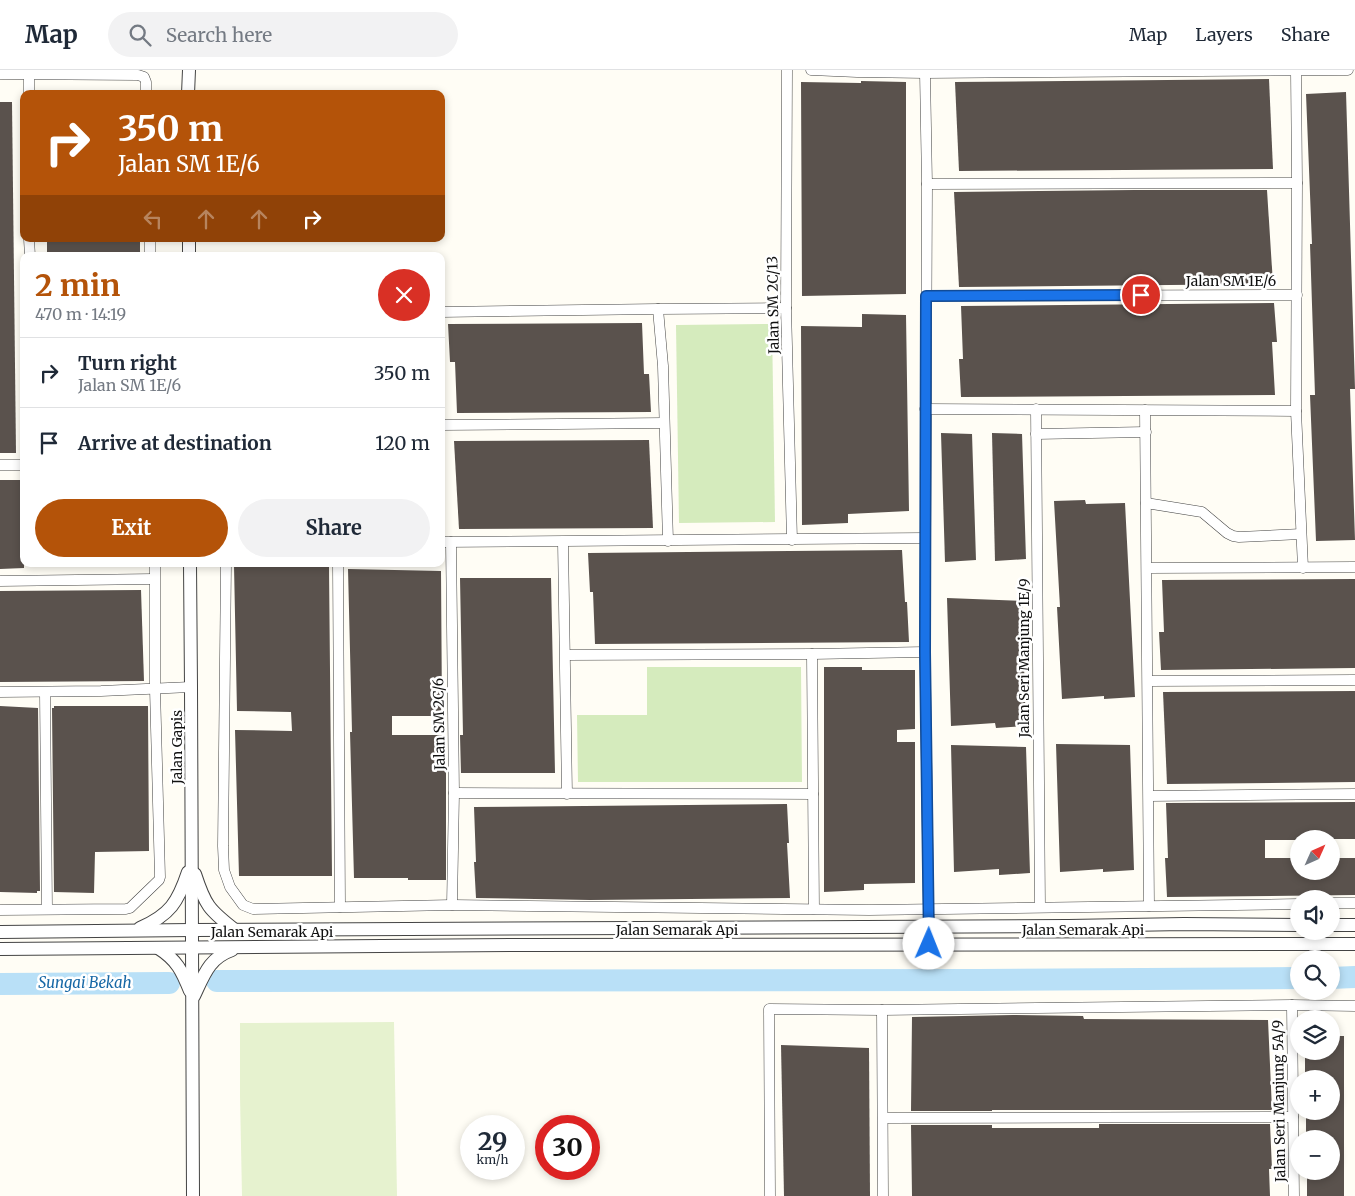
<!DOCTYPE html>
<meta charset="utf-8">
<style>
body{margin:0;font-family:Merriweather,serif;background:#f2f2f3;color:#1f2937;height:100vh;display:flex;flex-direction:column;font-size:19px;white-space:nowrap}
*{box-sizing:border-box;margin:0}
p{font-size:16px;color:#747a83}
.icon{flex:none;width:28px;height:28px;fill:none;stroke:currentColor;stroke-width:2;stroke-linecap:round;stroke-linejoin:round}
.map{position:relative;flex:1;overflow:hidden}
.panel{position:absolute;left:20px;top:182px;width:425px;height:315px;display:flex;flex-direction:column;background:#fff;border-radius:10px;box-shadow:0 2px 8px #0003}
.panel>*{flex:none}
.hud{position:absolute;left:20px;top:20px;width:425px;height:152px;border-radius:10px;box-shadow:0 2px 8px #0003;background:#b45309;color:#fff;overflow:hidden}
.needle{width:32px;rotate:45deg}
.controls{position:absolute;left:1290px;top:760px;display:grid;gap:10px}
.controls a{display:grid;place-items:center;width:50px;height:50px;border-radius:50%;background:#fff;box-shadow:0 2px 8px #0003;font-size:25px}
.speed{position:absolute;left:460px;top:1045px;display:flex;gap:10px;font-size:25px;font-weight:700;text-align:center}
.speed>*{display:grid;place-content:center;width:65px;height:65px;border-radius:50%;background:#fff;box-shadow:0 2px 8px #0003;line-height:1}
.speed small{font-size:12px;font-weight:400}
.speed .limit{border:8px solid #d22;background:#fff;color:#111}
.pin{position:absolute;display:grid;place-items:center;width:42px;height:42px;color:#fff;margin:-21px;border:2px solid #fff;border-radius:50%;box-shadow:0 1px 5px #0007}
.me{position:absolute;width:55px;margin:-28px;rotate:1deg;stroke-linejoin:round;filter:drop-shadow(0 0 4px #0008)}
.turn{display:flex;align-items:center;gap:18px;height:105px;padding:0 15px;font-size:22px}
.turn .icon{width:65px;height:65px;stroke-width:2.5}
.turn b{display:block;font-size:35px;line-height:42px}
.lanes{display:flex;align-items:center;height:48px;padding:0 15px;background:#0003;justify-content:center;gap:25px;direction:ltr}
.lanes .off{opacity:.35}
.round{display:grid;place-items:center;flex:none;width:52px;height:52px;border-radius:26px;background:#f2f2f3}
.summary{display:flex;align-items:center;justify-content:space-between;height:85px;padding:0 15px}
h1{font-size:30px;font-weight:700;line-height:38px;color:#b45309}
.primary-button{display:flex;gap:10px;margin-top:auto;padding:10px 15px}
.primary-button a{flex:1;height:58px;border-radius:30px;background:#b45309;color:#fff;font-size:20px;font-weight:700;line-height:58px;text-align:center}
.primary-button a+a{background:#f2f2f3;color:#1f2937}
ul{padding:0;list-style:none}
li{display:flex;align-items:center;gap:15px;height:70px;padding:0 15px;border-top:1px solid #e0e1e3}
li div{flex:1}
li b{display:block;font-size:19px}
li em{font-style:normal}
header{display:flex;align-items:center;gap:30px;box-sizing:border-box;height:70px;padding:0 25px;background:#fff;border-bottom:1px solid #e0e1e3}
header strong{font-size:24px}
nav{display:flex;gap:28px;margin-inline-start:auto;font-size:18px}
.search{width:350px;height:45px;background:#f2f2f3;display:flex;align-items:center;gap:12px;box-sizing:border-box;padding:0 18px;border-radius:28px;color:#747a83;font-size:19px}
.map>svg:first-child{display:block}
.green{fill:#d5ebbd}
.pitch{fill:#e6f2cf}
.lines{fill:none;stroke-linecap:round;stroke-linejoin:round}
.river{stroke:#b9e0f7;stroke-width:22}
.building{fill:#5a524d}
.minor-casing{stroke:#444;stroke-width:11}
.tertiary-casing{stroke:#444;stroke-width:14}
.minor{stroke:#fff;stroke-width:10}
.tertiary{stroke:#fff;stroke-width:12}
.route-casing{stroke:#114b97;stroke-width:12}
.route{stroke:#1a73e8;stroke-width:9}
.labels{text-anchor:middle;stroke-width:5;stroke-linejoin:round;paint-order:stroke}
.street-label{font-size:14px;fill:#111;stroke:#fff}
.water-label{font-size:15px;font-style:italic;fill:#1768a6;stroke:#fff}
</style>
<header>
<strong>Map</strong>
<div class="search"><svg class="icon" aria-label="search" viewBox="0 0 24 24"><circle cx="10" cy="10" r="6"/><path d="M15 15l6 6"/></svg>Search here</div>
<nav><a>Map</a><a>Layers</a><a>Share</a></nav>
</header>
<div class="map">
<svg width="1355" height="1126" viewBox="0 0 1355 1126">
<rect width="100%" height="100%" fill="#fffdf5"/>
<g class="green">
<polygon points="772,254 775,452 679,453 676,255"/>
<polygon points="647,597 801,597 802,712 578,712 577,645 647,645"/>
</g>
<polygon class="pitch" points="394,952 397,1126 242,1126 240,1026 240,953"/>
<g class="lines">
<g class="river">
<polyline points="1331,908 1355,907"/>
<polyline points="217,911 978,910 1299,908"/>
<polyline points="0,914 169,913"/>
</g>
</g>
<g class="building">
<polygon points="1269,9 1273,99 959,101 955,12"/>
<polygon points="861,11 906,12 906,224 802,226 801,12 861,13"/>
<polygon points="1346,22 1355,319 1350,319 1355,470 1316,471 1310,325 1315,325 1310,174 1312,174 1306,24"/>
<polygon points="0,32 12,32 16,383 0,383"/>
<polygon points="1134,120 1267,120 1273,214 959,217 954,122"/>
<rect x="47" y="169" width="93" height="17"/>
<polygon points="1274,233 1277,272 1272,272 1275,325 961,327 959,289 963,289 961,236"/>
<polygon points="862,244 906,245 909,441 848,444 848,453 802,455 801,256 862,257"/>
<polygon points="642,253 644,304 649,304 651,342 457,343 455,292 450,292 448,254"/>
<polygon points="941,363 972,364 976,490 945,492"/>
<polygon points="992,363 1022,364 1026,489 995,491"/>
<polygon points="649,370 653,458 459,459 454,371"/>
<polygon points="0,410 24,410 24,498 0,499"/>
<polygon points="1085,430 1086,434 1125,433 1135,627 1104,629 1104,626 1062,629 1057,537 1060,537 1054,431"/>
<polygon points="902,480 905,532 907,532 909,572 595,574 593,522 590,522 588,483"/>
<polygon points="234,496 329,497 332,806 239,806 235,660 292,661 291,642 237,641"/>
<polygon points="348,499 441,501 442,646 392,646 392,665 446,665 446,810 408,810 408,808 354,808 350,662 352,662"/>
<polygon points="460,508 551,508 555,703 461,703 460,665 463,665"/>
<polygon points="1355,509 1355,598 1161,600 1159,562 1164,562 1162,510"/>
<polygon points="141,520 144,611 0,612 0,521"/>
<polygon points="947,528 1022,531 1026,656 996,658 995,653 951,656"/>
<polygon points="824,597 862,597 862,600 915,600 915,659 897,660 897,672 915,672 915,813 864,814 864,820 824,822"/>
<polygon points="1355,621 1355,712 1167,714 1163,622"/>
<polygon points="0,636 38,638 40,821 37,821 37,823 0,822"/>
<polygon points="54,636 148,636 149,781 95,782 94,823 54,822 52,638 54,638"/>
<polygon points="1056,674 1130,675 1134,800 1103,802 1103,799 1060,802"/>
<polygon points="951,675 1026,677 1030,803 999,805 999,799 954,802"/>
<polygon points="1355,732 1355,769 1299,769 1299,770 1265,770 1265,788 1299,788 1299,801 1331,801 1331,788 1355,788 1355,825 1167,827 1165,788 1168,788 1166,733"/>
<polygon points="787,734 789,773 787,773 790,828 590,830 476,828 474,792 476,792 474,737"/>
<polygon points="1013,945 1083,946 1084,949 1268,950 1272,1040 992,1040 992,1041 911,1041 912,947"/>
<polygon points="1331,966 1344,966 1344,1126 1307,1126 1307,1101 1331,1101 1331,1069 1306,1069 1306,1041 1331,1041 1331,1009 1305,1009 1305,981 1331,981"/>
<polygon points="781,975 869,978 870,1126 784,1126"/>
<polygon points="1099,1054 1270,1054 1272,1099 1269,1099 1270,1126 912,1126 911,1055 992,1055 992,1058 1099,1058"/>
</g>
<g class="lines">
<defs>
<g id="minor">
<polyline points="787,0 786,238 792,470"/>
<polyline points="811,0 857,2 925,3 1348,0"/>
<polyline points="1296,1 1297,113 1296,341 1303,498"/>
<polyline points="925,3 927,114 925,582 929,874"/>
<polyline points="0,4 138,5 144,7 146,12 146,24"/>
<polyline points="29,4 29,24"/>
<polyline points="927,114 1297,113"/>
<polyline points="29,169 30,186"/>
<polyline points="150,169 150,186"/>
<polyline points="926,226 1297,225"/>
<polyline points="658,239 663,296 668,471"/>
<polyline points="441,242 658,239 786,238"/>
<polyline points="925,339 1296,341"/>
<polyline points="1036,339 1040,837"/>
<polyline points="1145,340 1149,836"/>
<polyline points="441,355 664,353"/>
<polyline points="1036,364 1146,362"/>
<polyline points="0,395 24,395"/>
<polyline points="1146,433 1202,442 1227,463 1233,466 1239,467 1301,464"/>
<polyline points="441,472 925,468"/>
<polyline points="451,472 454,723 452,835"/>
<polyline points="563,472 567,724"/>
<polyline points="226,494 223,776 224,800 230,817 243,835 253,839 452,835 869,840 1299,834"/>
<polyline points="338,494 340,837"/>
<polyline points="1147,498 1355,497"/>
<polyline points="0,511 154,509"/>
<polyline points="812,584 814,839"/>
<polyline points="566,585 812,584 925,582"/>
<polyline points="1148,611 1355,610"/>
<polyline points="0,622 101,621 191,617"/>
<polyline points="45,623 47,839"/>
<polyline points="454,723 813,724"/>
<polyline points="1149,726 1355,724"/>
<polyline points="1331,833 1355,833"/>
<polyline points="0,840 126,839 130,838 159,810 160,807 155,619 155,494"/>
<polyline points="1292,935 1294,1126"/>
<polyline points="882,940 883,1126"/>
<polyline points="883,1048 1293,1047"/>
<polyline points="770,1126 769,939 882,940 1292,935 1355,936"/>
</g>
<g id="tertiary">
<polyline points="188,24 189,0"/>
<polyline points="189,169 189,186"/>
<polyline points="190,494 191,617 193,1126"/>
<path d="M195 804C205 835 209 840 235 860"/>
<polyline points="1331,855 1355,855"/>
<path d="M140 858C170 845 178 832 188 802"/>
<polyline points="0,862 192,860 1068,856 1184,854 1299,855"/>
<path d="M158 878C177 890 182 901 190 921"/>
<polyline points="0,879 519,875 1355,874"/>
<path d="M194 926C204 905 209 888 232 880"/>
</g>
</defs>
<use href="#minor" class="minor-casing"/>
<use href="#tertiary" class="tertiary-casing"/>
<use href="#minor" class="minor"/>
<use href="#tertiary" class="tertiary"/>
</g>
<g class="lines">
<defs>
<polyline id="route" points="929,874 925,582 926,226 1141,225"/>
</defs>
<use href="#route" class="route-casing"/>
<use href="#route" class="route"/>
</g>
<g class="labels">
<g class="street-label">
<text x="1231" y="216">Jalan SM 1E/6</text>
<text transform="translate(773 235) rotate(-91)" y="5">Jalan SM 2C/13</text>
<text transform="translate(1024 588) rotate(-90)" y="5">Jalan Seri Manjung 1E/9</text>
<text transform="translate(439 654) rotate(-91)" y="5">Jalan SM 2C/6</text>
<text transform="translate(177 677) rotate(-90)" y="5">Jalan Gapis</text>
<text x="677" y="865">Jalan Semarak Api</text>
<text x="1083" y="865">Jalan Semarak Api</text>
<text x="272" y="867">Jalan Semarak Api</text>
<text transform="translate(1279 1031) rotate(-91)" y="5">Jalan Seri Manjung 5A/9</text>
</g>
<g class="water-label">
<text x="85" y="918">Sungai Bekah</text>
</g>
</g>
</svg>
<div class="controls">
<a><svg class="needle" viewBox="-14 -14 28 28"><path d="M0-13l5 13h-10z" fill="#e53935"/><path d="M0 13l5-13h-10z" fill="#747a83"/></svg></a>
<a><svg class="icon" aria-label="sound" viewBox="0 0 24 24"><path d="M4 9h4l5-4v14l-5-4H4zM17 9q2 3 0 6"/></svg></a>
<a><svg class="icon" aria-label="search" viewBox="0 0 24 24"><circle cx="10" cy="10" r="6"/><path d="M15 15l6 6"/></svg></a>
<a><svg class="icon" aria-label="layers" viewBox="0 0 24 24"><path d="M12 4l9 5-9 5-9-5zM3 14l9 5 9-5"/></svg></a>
<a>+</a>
<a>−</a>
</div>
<div class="speed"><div>29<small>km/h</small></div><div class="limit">30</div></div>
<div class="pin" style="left:1141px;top:225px;background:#d93025"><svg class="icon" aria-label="arrive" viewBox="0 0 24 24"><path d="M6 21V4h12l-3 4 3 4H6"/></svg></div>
<svg class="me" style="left:929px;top:874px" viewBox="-20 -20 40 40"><circle r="19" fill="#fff"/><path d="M0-13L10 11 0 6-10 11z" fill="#1a73e8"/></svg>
<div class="hud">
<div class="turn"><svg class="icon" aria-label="right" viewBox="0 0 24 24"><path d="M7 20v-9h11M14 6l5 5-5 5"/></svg><div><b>350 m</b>Jalan SM 1E/6</div></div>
<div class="lanes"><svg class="icon off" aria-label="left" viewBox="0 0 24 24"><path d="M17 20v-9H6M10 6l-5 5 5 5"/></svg><svg class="icon off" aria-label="ahead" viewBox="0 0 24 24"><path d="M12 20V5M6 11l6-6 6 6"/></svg><svg class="icon off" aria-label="ahead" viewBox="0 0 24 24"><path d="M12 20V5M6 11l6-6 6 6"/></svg><svg class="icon" aria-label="right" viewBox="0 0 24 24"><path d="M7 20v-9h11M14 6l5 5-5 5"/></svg></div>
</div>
<section class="panel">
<div class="summary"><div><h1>2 min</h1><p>470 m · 14:19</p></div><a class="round" style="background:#d93025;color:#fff"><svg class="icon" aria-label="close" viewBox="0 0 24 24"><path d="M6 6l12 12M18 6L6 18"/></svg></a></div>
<ul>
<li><svg class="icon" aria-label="right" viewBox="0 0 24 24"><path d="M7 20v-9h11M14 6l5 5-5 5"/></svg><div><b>Turn right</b><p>Jalan SM 1E/6</p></div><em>350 m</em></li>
<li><svg class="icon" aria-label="arrive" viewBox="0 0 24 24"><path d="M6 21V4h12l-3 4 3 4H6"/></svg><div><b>Arrive at destination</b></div><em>120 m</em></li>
</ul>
<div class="primary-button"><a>Exit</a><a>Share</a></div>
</section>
</div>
